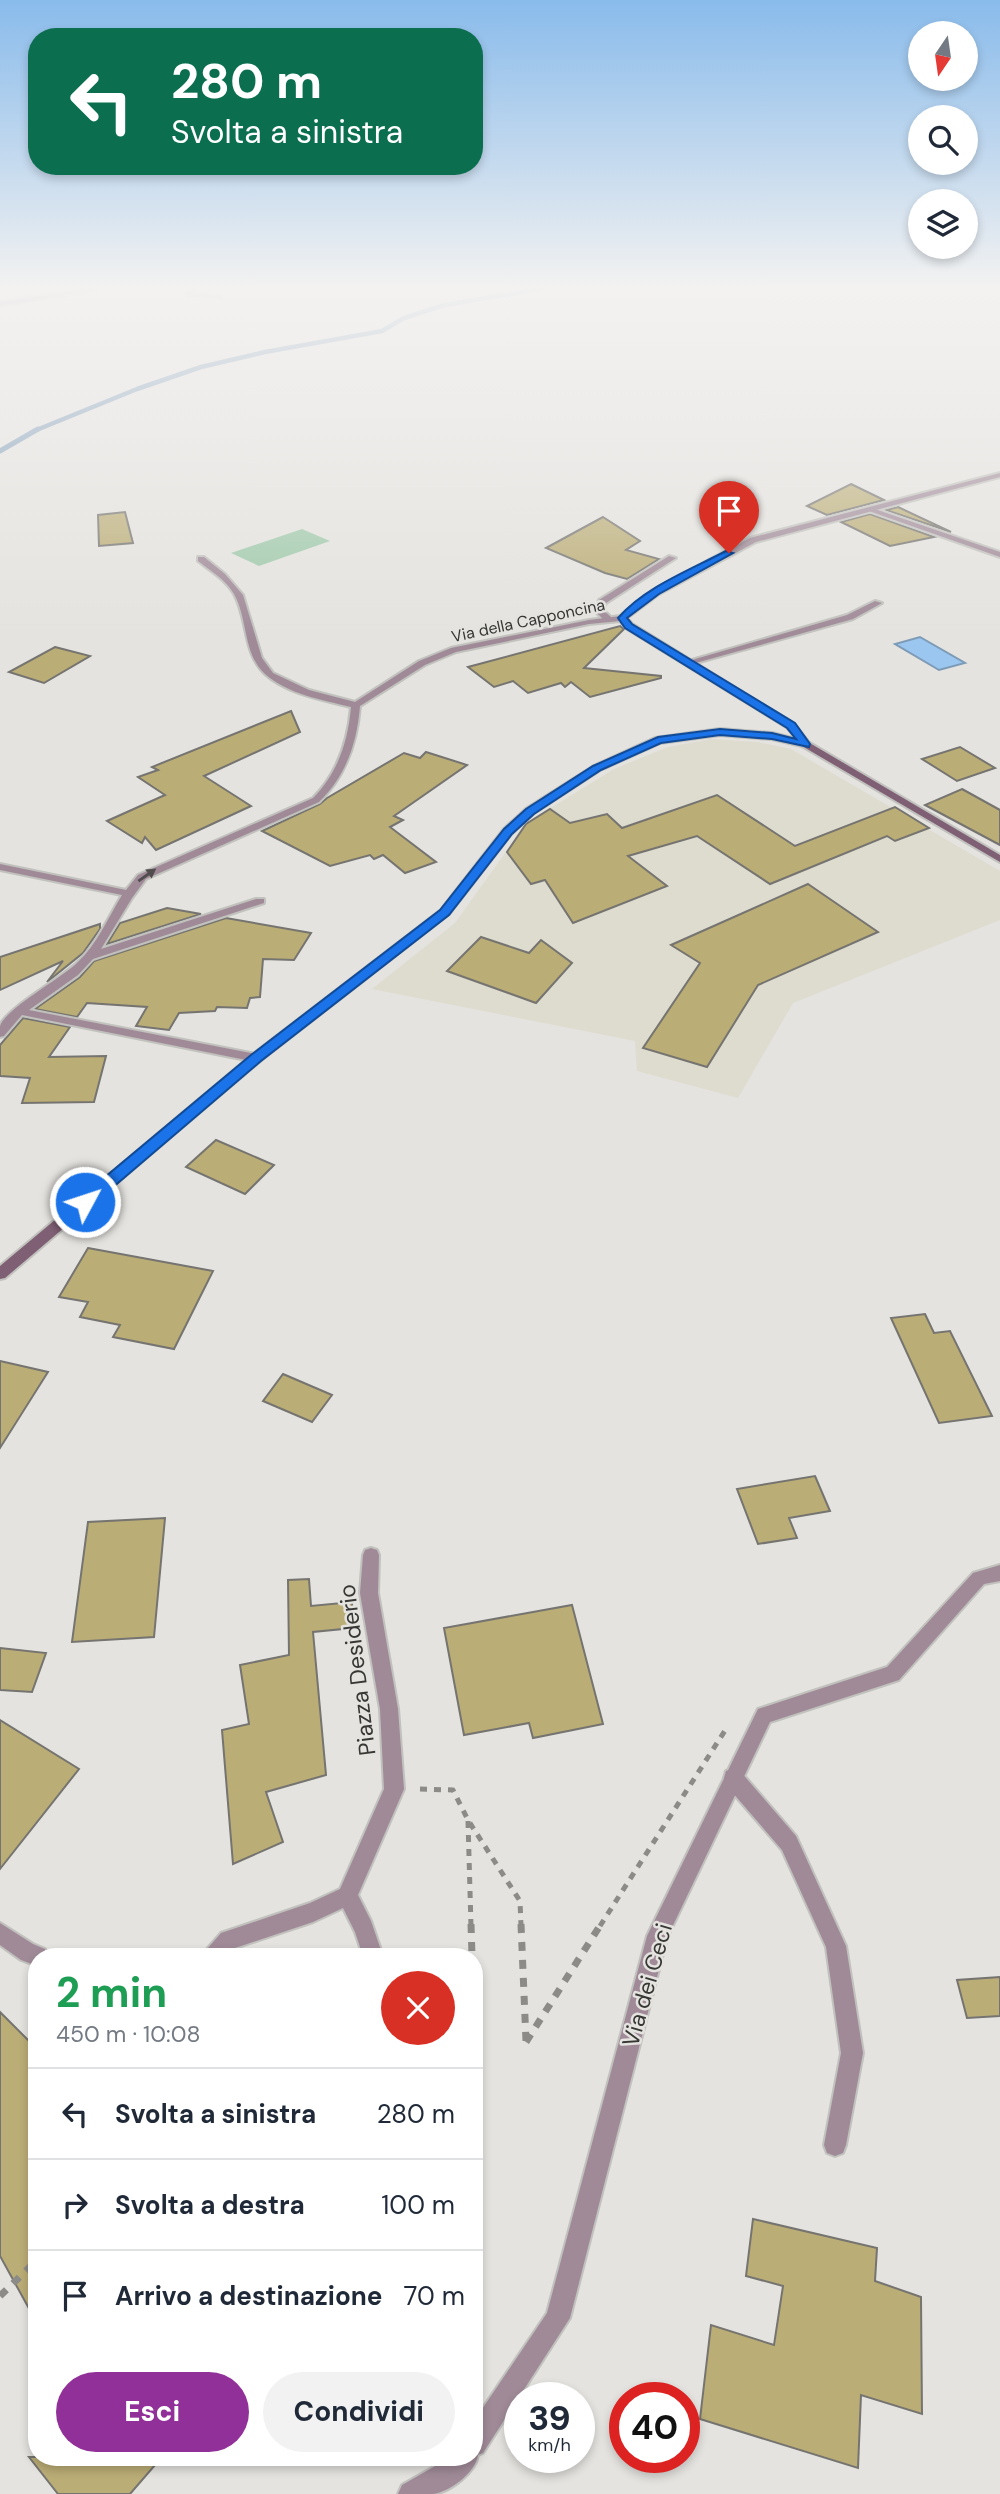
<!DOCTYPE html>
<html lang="it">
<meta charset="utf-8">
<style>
body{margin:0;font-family:"DM Sans",sans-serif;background:#f2f2f3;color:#1f2937;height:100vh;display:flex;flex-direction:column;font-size:26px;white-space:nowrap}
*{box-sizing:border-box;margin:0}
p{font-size:23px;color:#747a83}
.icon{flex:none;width:38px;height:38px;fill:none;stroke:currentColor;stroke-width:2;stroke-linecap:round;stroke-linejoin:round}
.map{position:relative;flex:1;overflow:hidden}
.drawer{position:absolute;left:28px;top:1948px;width:455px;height:518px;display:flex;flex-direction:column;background:#fff;border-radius:28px;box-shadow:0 4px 10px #0003}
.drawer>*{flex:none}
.banner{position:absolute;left:28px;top:28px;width:455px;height:147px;border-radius:28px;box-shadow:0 4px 10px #0003;background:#0b6e4f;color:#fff;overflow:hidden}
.needle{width:46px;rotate:193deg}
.controls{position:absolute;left:908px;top:21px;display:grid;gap:14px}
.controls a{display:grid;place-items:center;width:70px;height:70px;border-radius:50%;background:#fff;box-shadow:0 4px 10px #0003;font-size:35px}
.speed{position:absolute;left:504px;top:2382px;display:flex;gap:14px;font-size:35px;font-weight:700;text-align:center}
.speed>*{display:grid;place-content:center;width:91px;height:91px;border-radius:50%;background:#fff;box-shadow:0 4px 10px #0003;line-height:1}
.speed small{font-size:18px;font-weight:400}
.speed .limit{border:10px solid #d22;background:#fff;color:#111}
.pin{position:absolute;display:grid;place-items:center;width:60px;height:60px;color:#fff;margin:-72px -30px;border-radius:50% 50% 50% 0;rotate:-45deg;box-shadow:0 0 7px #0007}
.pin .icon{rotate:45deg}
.me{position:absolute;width:77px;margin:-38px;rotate:50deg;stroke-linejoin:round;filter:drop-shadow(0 0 5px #0008)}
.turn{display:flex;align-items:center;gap:24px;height:147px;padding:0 28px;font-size:32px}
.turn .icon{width:91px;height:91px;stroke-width:2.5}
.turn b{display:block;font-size:49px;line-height:60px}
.round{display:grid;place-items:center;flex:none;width:74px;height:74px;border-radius:37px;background:#f2f2f3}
.head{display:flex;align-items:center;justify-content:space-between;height:119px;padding:0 28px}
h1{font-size:42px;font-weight:700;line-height:52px;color:#1e9e55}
.cta{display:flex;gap:14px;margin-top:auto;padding:14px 28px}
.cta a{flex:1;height:80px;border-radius:42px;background:#913098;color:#fff;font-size:28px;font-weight:700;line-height:80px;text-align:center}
.cta a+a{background:#f2f2f3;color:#1f2937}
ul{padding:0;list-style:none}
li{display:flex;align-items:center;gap:21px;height:91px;padding:0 28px;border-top:2px solid #e0e1e3}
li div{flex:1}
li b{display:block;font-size:26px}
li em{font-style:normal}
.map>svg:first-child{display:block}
.built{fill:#dedbcf}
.green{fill:#9fc9aa}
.water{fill:#9bc6ef;stroke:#7d9bb7;stroke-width:2}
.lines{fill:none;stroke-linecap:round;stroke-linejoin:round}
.stream-far1{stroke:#7d9bb7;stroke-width:4.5}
.stream{stroke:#7d9bb7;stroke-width:5}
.building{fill:#bbad76;stroke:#757470;stroke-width:2}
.lane-casing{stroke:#c1c1bd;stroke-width:4}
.street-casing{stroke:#c1c1bd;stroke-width:4}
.secondary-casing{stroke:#c1c1bd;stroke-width:4}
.path-far1{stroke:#8c8b88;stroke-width:5;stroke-dasharray:7 7;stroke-linecap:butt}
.path{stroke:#8c8b88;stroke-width:7;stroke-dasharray:9 9;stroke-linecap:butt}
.lane{fill:#a08a98;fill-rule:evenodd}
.street{fill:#a08a98;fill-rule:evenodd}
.secondary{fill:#7f5f74;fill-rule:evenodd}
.oneway{fill:#514c4e}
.route{fill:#1a73e8;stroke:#114b97;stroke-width:2}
.labels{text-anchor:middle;stroke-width:5;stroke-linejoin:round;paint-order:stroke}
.far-street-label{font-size:16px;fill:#373735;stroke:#e4e3df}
.near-street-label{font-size:23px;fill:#373735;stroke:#e4e3df}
</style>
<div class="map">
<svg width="1000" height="2494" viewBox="0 0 1000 2494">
<rect width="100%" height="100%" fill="#e4e3df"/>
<polygon class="built" points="711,739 757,742 791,749 1000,871 1000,920 793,1003 738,1098 637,1071 635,1041 372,989 455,923 513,842 533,819 614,769 668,747"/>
<polygon class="green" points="302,529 330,541 259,566 231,553"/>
<polygon class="water" points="920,637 965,663 939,670 895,644"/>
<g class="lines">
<polyline class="stream-far1" points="34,431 137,389 201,367 265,352 382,331 404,318 444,305 540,289"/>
<polyline class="stream" points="0,451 38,429"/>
</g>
<g class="building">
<polygon points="851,484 884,500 827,515 807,506"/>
<polygon points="898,507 951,532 886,510"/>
<polygon points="125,512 133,543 99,546 98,515"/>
<polygon points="870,514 934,537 890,546 841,522"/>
<polygon points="603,517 640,541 626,550 659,559 627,579 605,573 546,548"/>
<polygon points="620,626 624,629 584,668 661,676 661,678 590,697 571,682 565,687 561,683 528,693 513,681 494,687 468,667"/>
<polygon points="55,647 90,656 44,683 9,672"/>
<polygon points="291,711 300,732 204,776 251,806 156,850 145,837 142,843 107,821 165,795 138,777 158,770 152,767"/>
<polygon points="960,747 995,768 957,781 922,759"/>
<polygon points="426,752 467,765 394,816 403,820 390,827 436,862 405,873 383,855 374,859 370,855 330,866 262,831 320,804 327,798 404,753 420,758"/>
<polygon points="962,789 1000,810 1000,845 925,805"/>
<polygon points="717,795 795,846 895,807 929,828 895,841 887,836 770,884 697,836 628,856 667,886 573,923 545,880 531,884 507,852 526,824 550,809 570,823 607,814 622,828"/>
<polygon points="808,884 878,932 758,985 707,1067 643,1048 700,963 671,945"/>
<polygon points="167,908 201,914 107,944 120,923"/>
<polygon points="226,918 311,933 294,960 263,959 260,997 250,998 247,1008 217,1007 215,1011 179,1013 169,1030 136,1026 147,1007 87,1003 77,1017 35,1009 80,977 94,961"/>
<polygon points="100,924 100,929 83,953 47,982 63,961 0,990 0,957"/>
<polygon points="481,937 529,953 541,940 572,963 536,1003 447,971"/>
<polygon points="23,1018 70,1027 49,1057 106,1056 94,1102 22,1103 30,1078 0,1076 0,1045"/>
<polygon points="216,1140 274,1165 245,1194 186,1167"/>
<polygon points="88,1248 213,1271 174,1349 113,1337 120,1325 80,1317 88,1302 59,1297"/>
<polygon points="925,1314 934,1333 950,1331 992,1416 939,1423 891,1318"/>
<polygon points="0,1361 48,1372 0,1448"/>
<polygon points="283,1374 332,1395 312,1422 263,1401"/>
<polygon points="815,1476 830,1511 789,1518 797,1538 758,1544 737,1489"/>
<polygon points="165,1518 154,1637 72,1642 88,1522"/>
<polygon points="309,1579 311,1606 352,1602 353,1628 313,1632 326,1775 266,1792 283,1842 233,1864 222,1730 249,1724 240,1665 289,1655 288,1580"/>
<polygon points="572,1605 603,1724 533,1738 529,1723 464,1735 444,1628"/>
<polygon points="0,1648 46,1653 32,1692 0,1690"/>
<polygon points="0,1720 79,1769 0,1869"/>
<polygon points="1000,1977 1000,2016 967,2018 957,1980"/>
<polygon points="0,2012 37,2049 37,2323 0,2256"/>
<polygon points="753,2219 877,2248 875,2281 921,2297 922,2414 861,2395 858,2468 700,2419 711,2325 774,2345 783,2286 746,2276"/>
<polygon points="29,2457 162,2457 130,2494 58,2494"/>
</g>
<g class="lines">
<defs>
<g id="lane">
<polygon points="190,289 195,289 192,293 222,298 186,295"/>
<polygon points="869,507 1000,552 1000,557 869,511"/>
<polygon points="669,556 676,558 606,603 603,610 611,617 611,621 605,621 596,612 599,600"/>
<polygon points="875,601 882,603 853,619 692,664 685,662 847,615"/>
<polygon points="733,1769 740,1771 796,1836 846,1946 863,2053 846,2145 843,2153 835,2156 827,2153 824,2145 841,2053 826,1947 782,1850 726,1785 724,1778 726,1771"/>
</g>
<g id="street">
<polygon points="87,289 101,289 0,306 0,302"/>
<path d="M1000 473V477L756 542 659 594 627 618 632 624 794 724 810 744 808 746H802L788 728 626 628 620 621 589 624 456 652 425 665 360 706C357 743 346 776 319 802L146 879 132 898 101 949 256 899H264V903L93 959 78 975 29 1010 256 1054 262 1058 260 1061 256 1062 22 1015 4 1036 0 1037C0 1033 0 1029 0 1026 5 1009 62 978 78 962 97 944 108 918 122 895L0 870V864L126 890 138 875 313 798C338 773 348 741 351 707 323 700 287 694 265 674 243 654 248 619 234 594 226 580 211 571 198 561V557H204L225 574 243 595 262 658 273 673 309 690 355 702 419 661 451 648 589 620 620 616 653 590 750 538Z"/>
<polygon points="371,1548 377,1550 379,1555 378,1593 398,1709 404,1789 358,1895 371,1921 383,1956 363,1956 355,1932 343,1908 313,1922 235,1948 227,1956 204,1956 207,1949 221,1933 310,1903 340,1889 384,1789 380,1709 360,1593 363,1555 365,1550"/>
<path d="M1000 1565V1581L984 1584 899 1680 770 1722 667 1938 570 2318 483 2453 478 2455C476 2472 450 2492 433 2494 422 2494 409 2494 398 2494L402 2485 451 2457H474V2421L547 2313 647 1936 758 1709 887 1667 973 1573Z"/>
<polygon points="0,1923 33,1944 45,1949 48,1956 37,1956 37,1966 21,1960 0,1945"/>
</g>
<polygon id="secondary" points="720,729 772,733 808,742 1000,855 1000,862 802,746 772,739 720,735 660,743 600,770 534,813 512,833 449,914 260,1061 5,1278 0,1279 0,1266 252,1055 441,910 504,829 526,809 594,766 655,738"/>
</defs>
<use href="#lane" class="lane-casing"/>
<use href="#street" class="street-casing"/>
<use href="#secondary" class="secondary-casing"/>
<g class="path-far1">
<polyline points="420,1789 453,1790 468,1820 520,1901 521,1926"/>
<polyline points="468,1821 471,1926"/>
<polyline points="600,1926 726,1729"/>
</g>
<g class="path">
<polyline points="471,1924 472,1956"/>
<polyline points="521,1924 526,2041"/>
<polyline points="526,2042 601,1924"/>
<polyline points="0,2296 37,2260"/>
</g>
<use href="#lane" class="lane"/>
<use href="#street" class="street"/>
<use href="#secondary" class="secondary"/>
</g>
<defs><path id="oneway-solid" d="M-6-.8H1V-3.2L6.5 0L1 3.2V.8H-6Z" transform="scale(1.75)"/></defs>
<use class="oneway" href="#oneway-solid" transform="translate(147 875) rotate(-35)"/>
<linearGradient id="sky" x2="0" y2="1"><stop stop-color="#89bbeb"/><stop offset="0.45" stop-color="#f3f2f1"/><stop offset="1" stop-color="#f3f2f1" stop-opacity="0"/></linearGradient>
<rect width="1000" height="638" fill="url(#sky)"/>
<path class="route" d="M726 551 733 553 659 594 627 618 632 624 795 723 810 744 809 747 772 739 720 735 661 743 601 770 534 814 512 834 449 915 261 1061 91 1206H80L78 1202 80 1198 251 1055 440 910 504 829 526 809 593 766 658 737 720 729 772 733 796 739 787 728 625 628 618 618C645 587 690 570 726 551Z"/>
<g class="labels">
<g class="far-street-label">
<text transform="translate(528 620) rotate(-12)" y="6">Via della Capponcina</text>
</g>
<g class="near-street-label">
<text transform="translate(357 1670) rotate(-97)" y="8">Piazza Desiderio</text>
<text transform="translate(647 1985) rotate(-74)" y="8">Via dei Ceci</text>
</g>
</g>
</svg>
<div class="controls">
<a><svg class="needle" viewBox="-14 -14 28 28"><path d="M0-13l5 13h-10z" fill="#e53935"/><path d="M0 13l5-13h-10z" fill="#747a83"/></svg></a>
<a><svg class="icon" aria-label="search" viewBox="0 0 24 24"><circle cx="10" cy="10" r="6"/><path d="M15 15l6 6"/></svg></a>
<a><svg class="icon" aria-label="layers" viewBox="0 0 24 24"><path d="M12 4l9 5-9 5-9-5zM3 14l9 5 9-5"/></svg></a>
</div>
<div class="speed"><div>39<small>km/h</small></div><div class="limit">40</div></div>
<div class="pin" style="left:729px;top:553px;background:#d93025"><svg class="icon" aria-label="arrive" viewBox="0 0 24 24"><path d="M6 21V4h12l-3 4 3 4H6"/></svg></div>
<svg class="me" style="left:85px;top:1202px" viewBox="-20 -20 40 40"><circle r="17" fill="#1a73e8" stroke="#fff" stroke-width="3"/><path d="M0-11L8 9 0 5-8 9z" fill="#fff"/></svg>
<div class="banner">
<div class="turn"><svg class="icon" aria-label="left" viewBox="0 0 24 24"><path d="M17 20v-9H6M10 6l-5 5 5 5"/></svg><div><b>280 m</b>Svolta a sinistra</div></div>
</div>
<section class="drawer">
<div class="head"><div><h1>2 min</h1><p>450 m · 10:08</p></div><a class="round" style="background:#d93025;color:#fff"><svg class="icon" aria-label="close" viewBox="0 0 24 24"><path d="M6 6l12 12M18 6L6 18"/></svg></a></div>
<ul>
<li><svg class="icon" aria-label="left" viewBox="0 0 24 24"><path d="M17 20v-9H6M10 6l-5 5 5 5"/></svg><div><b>Svolta a sinistra</b></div><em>280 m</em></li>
<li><svg class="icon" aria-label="right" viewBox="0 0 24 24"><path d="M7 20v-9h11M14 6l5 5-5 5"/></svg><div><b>Svolta a destra</b></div><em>100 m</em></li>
<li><svg class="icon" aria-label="arrive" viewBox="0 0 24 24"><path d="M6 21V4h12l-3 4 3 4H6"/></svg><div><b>Arrivo a destinazione</b></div><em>70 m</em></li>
</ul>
<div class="cta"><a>Esci</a><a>Condividi</a></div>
</section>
</div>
